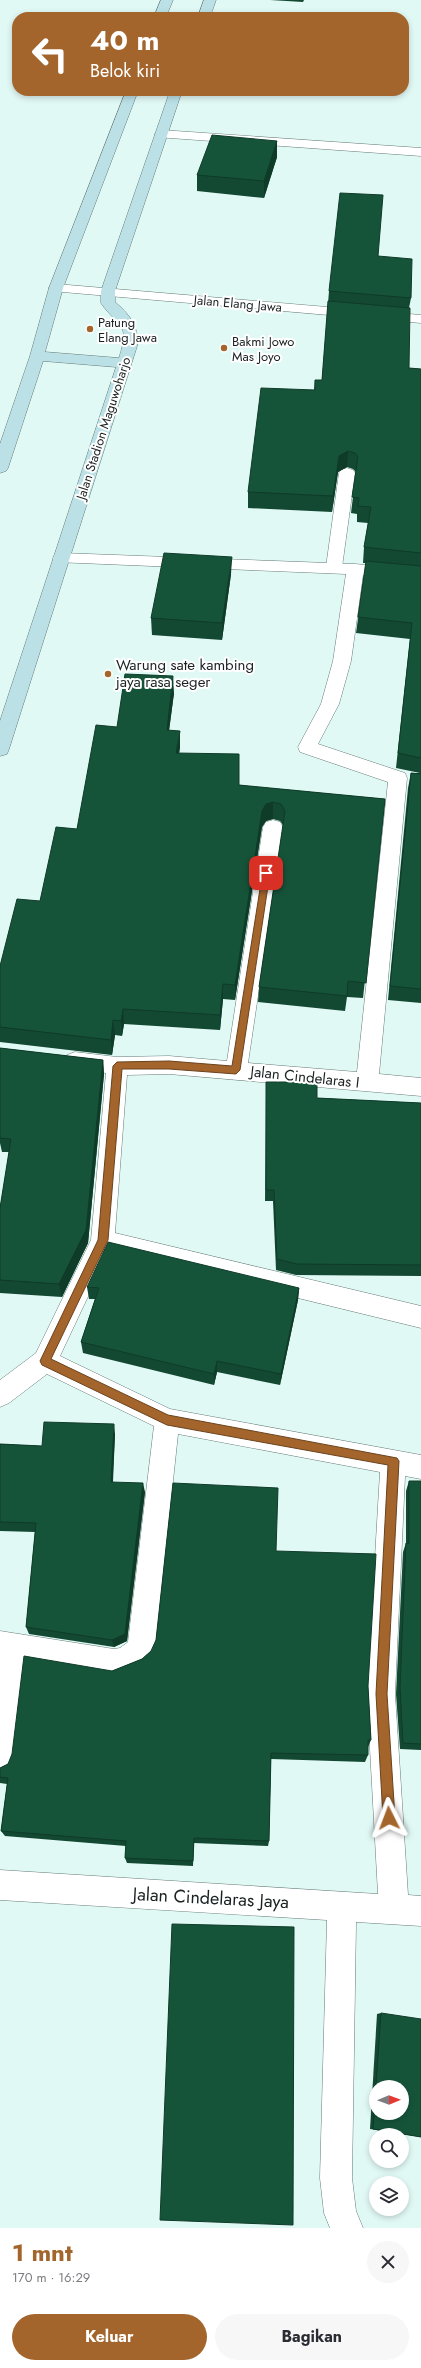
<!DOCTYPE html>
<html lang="id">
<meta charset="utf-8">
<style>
body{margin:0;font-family:Jost,sans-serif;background:#f7f7f7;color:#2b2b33;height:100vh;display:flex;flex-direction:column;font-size:15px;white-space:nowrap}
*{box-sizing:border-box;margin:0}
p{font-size:13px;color:#7c7c81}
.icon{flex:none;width:22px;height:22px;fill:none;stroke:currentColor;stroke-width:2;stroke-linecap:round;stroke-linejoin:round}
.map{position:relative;height:2228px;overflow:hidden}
.sheet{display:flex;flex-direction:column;background:#fff;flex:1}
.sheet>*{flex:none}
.hud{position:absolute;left:12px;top:12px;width:397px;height:84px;border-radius:16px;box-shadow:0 2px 6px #0003;background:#a4652c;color:#fff;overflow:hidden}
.needle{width:26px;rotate:89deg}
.buttons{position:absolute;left:369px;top:2080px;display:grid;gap:8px}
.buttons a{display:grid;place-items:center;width:40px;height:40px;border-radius:50%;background:#fff;box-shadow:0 2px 6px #0003;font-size:20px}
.pin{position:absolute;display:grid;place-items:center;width:34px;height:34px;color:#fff;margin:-17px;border-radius:8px;box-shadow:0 2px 6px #0006}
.me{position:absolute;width:44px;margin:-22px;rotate:357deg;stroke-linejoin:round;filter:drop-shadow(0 0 3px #0008)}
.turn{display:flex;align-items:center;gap:14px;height:84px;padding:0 12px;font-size:18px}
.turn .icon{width:52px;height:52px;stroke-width:2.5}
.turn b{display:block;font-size:28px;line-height:34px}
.round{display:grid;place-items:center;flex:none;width:42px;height:42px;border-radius:21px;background:#f7f7f7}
.headline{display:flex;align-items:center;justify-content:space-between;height:68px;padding:0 12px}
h1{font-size:24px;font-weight:700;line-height:30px;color:#a4652c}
.cta{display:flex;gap:8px;margin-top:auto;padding:8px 12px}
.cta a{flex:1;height:46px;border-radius:24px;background:#a4652c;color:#fff;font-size:16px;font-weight:700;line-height:46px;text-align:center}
.cta a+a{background:#f7f7f7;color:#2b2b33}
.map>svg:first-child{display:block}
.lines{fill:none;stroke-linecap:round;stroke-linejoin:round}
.service-casing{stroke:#667b78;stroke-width:1}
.minor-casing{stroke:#667b78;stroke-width:1}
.secondary-casing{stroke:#667b78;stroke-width:1}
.service{fill:#fff;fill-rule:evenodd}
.minor{fill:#fff;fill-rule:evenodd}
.secondary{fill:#bbe1e7;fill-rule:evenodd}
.wall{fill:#134832}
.shaded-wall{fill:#0f3b29}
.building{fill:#16543a;stroke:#0f3b29;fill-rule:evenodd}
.route{fill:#a4652c;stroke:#6b421d}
.poi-dot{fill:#a4652c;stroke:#fff;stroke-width:1.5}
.labels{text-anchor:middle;stroke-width:4;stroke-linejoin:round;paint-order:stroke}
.far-street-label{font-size:13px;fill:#1a2221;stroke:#fff}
.far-poi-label{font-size:13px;fill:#1a2221;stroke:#fff;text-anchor:start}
.poi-label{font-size:15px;fill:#1a2221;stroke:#fff;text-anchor:start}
.street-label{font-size:15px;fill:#1a2221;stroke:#fff}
.near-street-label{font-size:18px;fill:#1a2221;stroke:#fff}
</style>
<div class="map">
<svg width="421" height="2228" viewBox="0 0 421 2228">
<rect width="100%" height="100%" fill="#e1f9f5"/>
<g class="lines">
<defs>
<polygon id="service" points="347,468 353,470 355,473 342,567 340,571 328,571 326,567 339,473 341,470"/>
<g id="minor">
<polygon points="161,130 421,148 421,156 156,137 155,134"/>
<polygon points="56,284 421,315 421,323 51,291 49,288"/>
<polygon points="61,553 355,564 421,570 421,580 363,575 351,661 339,704 318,744 405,773 407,778 379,1074 421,1078 421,1096 169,1074 127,1075 115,1233 421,1306 421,1328 109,1252 60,1356 170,1409 421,1455 421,1479 405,1476 395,1694 408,1895 421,1896 421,1926 356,1922 352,2178 356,2211 363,2228 330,2228 324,2213 320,2178 327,1920 0,1900 0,1870 378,1894 367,1694 380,1472 178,1434 155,1648 151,1658 142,1666 114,1677 26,1662 14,1760 10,1770 0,1774 0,1631 114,1649 120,1648 128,1642 154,1426 47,1374 9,1403 0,1407 0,1380 36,1353 91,1240 106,1073 67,1067 64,1061 67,1055 75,1052 117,1057 169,1056 227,1061 263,827 266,822 273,820 280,822 283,827 248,1063 357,1072 388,782 300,752 298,747 321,704 333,661 346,574 55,562 53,558 55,554"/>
</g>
<g id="secondary">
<polygon points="161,0 173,0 166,17 154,17"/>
<polygon points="204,0 216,0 210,17 198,17"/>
<path d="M126 91H138L63 288 45 352 119 358C131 321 118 328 101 303V291L170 91H182L115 291V302C129 314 137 324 138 343L9 749 7 754 0 756V721L116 367 43 361 8 468 6 471 0 473V444L30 356 49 288Z"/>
</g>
</defs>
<use href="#service" class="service-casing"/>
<use href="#minor" class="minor-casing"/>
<use href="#secondary" class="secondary-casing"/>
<use href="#service" class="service"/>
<use href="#minor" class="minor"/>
<use href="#secondary" class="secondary"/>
</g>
<g class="wall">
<polygon points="270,0 304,0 303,2"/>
<polygon points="277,141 277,157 264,198 197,191 197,175"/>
<polygon points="378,256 411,298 409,308 409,368 421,369 421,1003 388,1000 408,788 411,773 420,773 396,768 410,639 356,633 366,563 363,563 364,547 368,523 357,522 357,514 351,513 356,472 353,469 347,467 338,472 332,512 248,508 248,492 314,390 315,380 322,380 329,291"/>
<polygon points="231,574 222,640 152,635 151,618"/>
<polygon points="174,693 169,730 180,747 179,753 239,785 385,799 363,998 347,997 345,1011 258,1002 259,987 283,825 280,821 273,819 266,821 262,827 235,1000 223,999 220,1030 124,1024 122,1036 115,1035 112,1055 0,1042 0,966 40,901 77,829 117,727"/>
<polygon points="0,1048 103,1060 104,1074 88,1243 62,1297 0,1293 0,1208 9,1152 2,1152 0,1143"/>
<polygon points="266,1082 317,1098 421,1103 421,1276 296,1275 276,1270 273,1201 265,1201 266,1094"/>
<polygon points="87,1287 299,1288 298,1300 280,1385 217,1372 214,1385 83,1353 81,1342 95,1299 89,1299"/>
<polygon points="115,1434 113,1482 145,1492 127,1641 114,1647 29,1634 26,1627 35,1532 0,1531 0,1444 42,1446"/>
<polygon points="409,1481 421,1481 421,1750 400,1749 396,1694 403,1552 406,1543 406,1491"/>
<polygon points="276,1551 368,1686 371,1740 368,1747 368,1755 365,1762 271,1759 269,1841 268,1846 194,1843 193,1866 127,1863 125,1858 126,1846 5,1836 1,1831 7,1784 0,1783 0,1768 8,1764 112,1671 142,1659"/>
<polygon points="381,2013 421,2137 370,2129 377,2014"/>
</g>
<g class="shaded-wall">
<polygon points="277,141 277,157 264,198 264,181"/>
<polygon points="348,451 347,467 338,472 332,512 333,496 339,456"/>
<polygon points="232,557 231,574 222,640 222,623"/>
<polygon points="173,676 174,693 167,746 167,730"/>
<polygon points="180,731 180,747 177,769 176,753"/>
<polygon points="273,802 273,819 266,821 262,827 235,1000 235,985 262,811 266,804"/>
<polygon points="223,984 223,999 220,1030 220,1015"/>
<polygon points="123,1009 124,1024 122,1036 121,1021"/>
<polygon points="113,1020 115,1035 112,1055 111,1040"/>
<polygon points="103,1060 104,1074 88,1243 62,1297 59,1284"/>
<polygon points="299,1288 298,1300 280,1385 281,1374"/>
<polygon points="217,1361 217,1372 214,1385 214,1374"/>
<polygon points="114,1424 115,1434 112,1491 111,1482"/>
<polygon points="143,1483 145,1492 127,1641 114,1647 112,1640"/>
</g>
<g class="building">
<polygon points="212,135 277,141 264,181 197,175"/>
<polygon points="340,193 383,195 378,256 412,259 411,298 329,291"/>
<polygon points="328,301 410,308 409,368 421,369 421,553 364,547 371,507 358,506 359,498 352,497 358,457 355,453 348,451 339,456 333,496 248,492 261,388 315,390 315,380 322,380"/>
<polygon points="164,553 232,557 222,623 151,618"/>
<polygon points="366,561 421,566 421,758 398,753 412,623 358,617"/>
<polygon points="125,674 173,676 167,730 180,731 176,753 239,754 239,785 385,799 366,983 348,981 347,996 259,987 285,811 281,804 273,802 266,804 262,811 235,985 223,984 220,1015 123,1009 121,1021 113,1020 111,1040 0,1027 0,966 17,899 40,901 56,827 77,829 96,725 117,727"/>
<polygon points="411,773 421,774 421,989 390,986"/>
<polygon points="0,1048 103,1060 86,1230 59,1284 0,1280 0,1208 11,1139 0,1138"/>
<polygon points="266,1082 317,1082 317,1098 421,1103 421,1265 297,1264 277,1259 274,1190 266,1190"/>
<polygon points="108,1242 299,1288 281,1374 217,1361 214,1374 81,1342 99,1288 87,1287"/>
<polygon points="44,1422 114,1424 111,1482 143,1483 125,1634 112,1640 26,1627 36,1523 0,1522 0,1444 42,1446"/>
<polygon points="409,1481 421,1481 421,1744 403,1743 400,1687 406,1543 409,1544"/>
<polygon points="173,1483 278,1488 276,1551 376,1554 368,1686 371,1740 368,1740 368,1755 271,1753 269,1841 194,1838 193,1861 125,1858 126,1841 1,1831 8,1778 0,1777 0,1768 8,1764 12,1754 24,1656 112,1671 142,1659 151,1651 156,1640"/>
<polygon points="172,1924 294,1927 293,2225 160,2220"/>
<path d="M381 2013 421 2019V2137L373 2129ZM376 2087H402V2113H376Z"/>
</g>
<polygon class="route" points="263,870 269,870 270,873 240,1070 236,1074 169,1069 122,1069 108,1240 51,1359 168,1415 397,1458 399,1461 387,1694 395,1818 393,1822 389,1823 385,1822 383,1818 376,1694 388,1465 167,1425 42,1365 40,1361 98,1240 113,1066 117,1062 169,1061 232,1066"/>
<g class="poi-dot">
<circle cx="90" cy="329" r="4"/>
<circle cx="224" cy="348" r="4"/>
<circle cx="108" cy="674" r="4"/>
</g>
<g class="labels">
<g class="far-street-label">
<text transform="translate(238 303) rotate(5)" y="5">Jalan Elang Jawa</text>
<text transform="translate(103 428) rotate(-72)" y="5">Jalan Stadion Maguwoharjo</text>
</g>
<g class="far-poi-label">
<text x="98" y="327">Patung<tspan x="98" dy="15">Elang Jawa</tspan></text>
<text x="232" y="346">Bakmi Jowo<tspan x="232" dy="15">Mas Joyo</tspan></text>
</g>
<g class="poi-label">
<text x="116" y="670">Warung sate kambing<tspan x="116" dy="17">jaya rasa seger</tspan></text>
</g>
<g class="street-label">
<text transform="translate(305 1077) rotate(6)" y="5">Jalan Cindelaras I</text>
</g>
<g class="near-street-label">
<text transform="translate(211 1898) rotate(3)" y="6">Jalan Cindelaras Jaya</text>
</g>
</g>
</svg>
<div class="buttons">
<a><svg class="needle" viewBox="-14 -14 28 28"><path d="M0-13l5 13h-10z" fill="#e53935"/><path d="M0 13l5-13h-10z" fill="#7c7c81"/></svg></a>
<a><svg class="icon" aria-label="search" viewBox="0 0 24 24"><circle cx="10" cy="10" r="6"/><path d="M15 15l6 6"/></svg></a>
<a><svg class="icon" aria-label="layers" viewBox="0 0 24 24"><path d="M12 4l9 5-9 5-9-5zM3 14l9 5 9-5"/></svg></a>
</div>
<div class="pin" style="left:266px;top:873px;background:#d93025"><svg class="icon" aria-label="arrive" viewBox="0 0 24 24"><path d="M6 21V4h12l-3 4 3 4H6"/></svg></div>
<svg class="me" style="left:389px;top:1818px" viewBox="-20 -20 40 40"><path d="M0-17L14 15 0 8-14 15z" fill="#a4652c" stroke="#fff" stroke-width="4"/></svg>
<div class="hud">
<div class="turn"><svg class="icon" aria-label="left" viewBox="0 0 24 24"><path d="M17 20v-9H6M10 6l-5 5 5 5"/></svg><div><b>40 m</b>Belok kiri</div></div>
</div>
</div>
<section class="sheet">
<div class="headline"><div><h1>1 mnt</h1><p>170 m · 16:29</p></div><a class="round"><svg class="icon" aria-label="close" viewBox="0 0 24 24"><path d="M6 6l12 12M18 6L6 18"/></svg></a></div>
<div class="cta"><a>Keluar</a><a>Bagikan</a></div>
</section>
